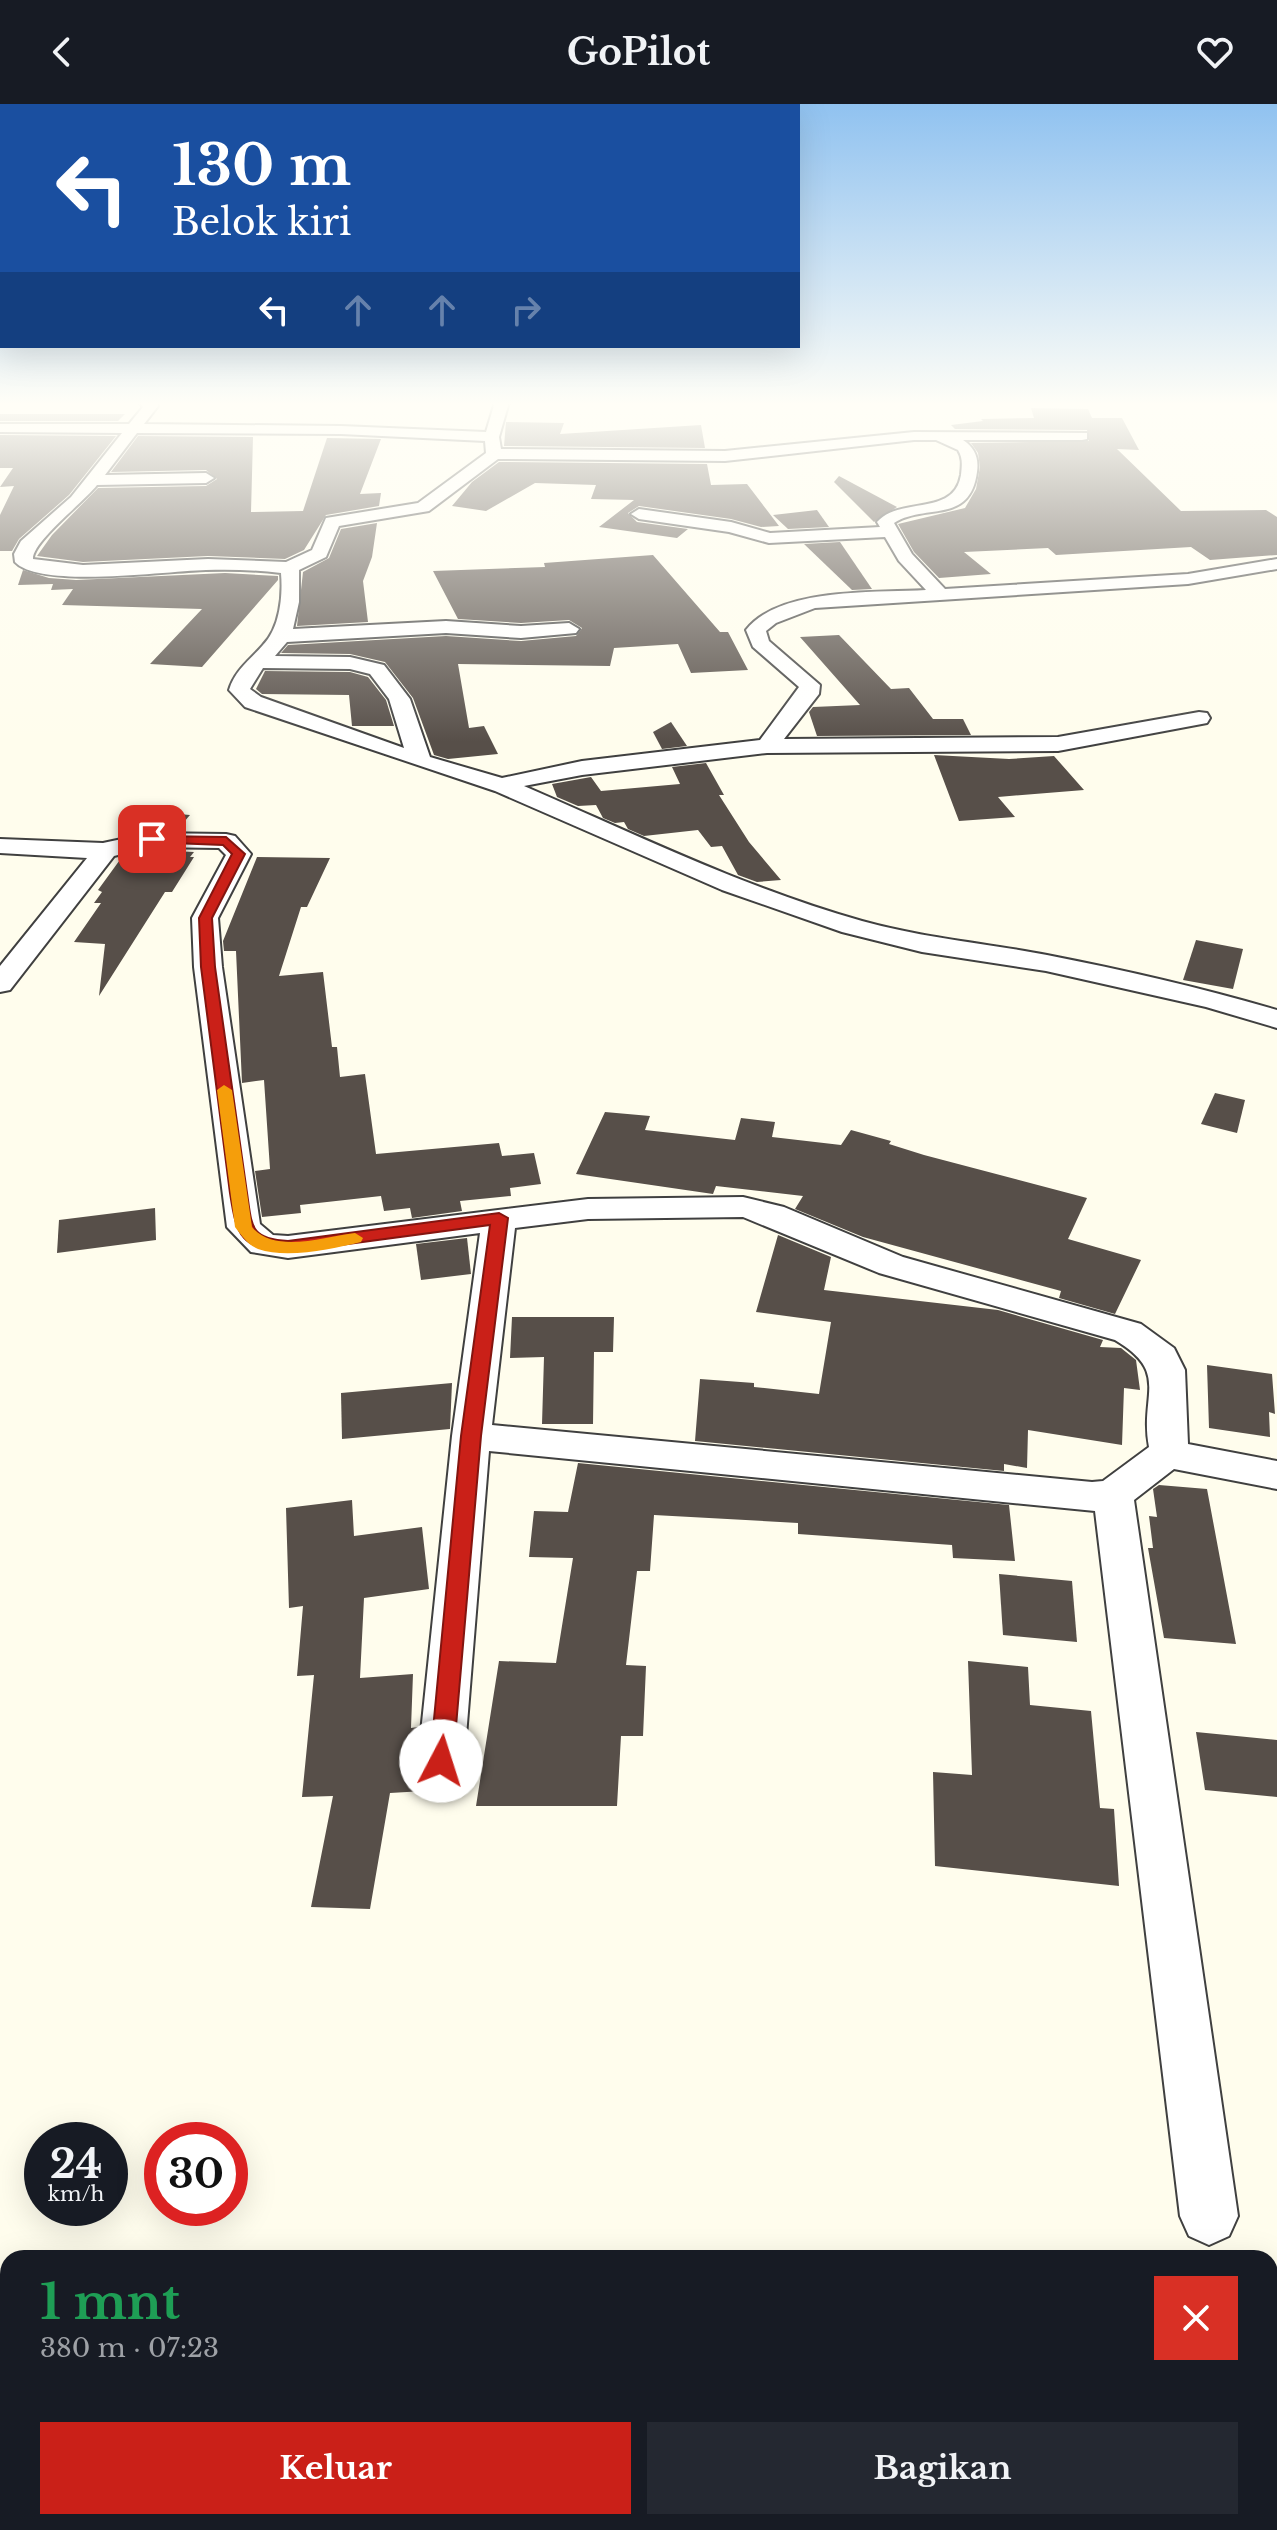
<!DOCTYPE html>
<html lang="id">
<meta charset="utf-8">
<style>
body{margin:0;font-family:"Libre Baskerville",serif;background:#242831;color:#f1f3f6;height:100vh;display:flex;flex-direction:column;font-size:30px;white-space:nowrap}
*{box-sizing:border-box;margin:0}
p{font-size:26px;color:#9ea1a6}
.icon{flex:none;width:44px;height:44px;fill:none;stroke:currentColor;stroke-width:2;stroke-linecap:round;stroke-linejoin:round}
.map{position:relative;flex:1;overflow:hidden}
.drawer{position:absolute;left:0px;top:2146px;width:1278px;height:280px;display:flex;flex-direction:column;background:#171b24;border-radius:24px 24px 0 0;box-shadow:0 8px 32px #0002}
.drawer>*{flex:none}
.hud{position:absolute;left:0px;top:0px;width:800px;height:244px;box-shadow:0 8px 32px #0002;background:#1a4fa0;color:#fff;overflow:hidden}
.speed{position:absolute;left:24px;top:2018px;display:flex;gap:16px;font-size:40px;font-weight:700;text-align:center}
.speed>*{display:grid;place-content:center;width:104px;height:104px;border-radius:50%;background:#171b24;box-shadow:0 8px 32px #0002;line-height:1}
.speed small{font-size:20px;font-weight:400}
.speed .limit{border:12px solid #d22;background:#fff;color:#111}
.pin{position:absolute;display:grid;place-items:center;width:68px;height:68px;color:#fff;margin:-34px;border-radius:16px;box-shadow:0 4px 12px #0006}
.me{position:absolute;width:88px;margin:-44px;rotate:5deg;stroke-linejoin:round;filter:drop-shadow(0 0 6px #0008)}
.turn{display:flex;align-items:center;gap:28px;height:168px;padding:0 40px;font-size:36px}
.turn .icon{width:104px;height:104px;stroke-width:2.5}
.turn b{display:block;font-size:56px;line-height:68px}
.lanes{display:flex;align-items:center;height:76px;padding:0 40px;background:#0003;justify-content:center;gap:40px;direction:ltr}
.lanes .off{opacity:.35}
.round{display:grid;place-items:center;flex:none;width:84px;height:84px;border-radius:0px;background:#242831}
.summary{display:flex;align-items:center;justify-content:space-between;height:136px;padding:0 40px}
h1{font-size:48px;font-weight:700;line-height:60px;color:#1e9e55}
.primary-button{display:flex;gap:16px;margin-top:auto;padding:16px 40px}
.primary-button a{flex:1;height:92px;border-radius:0px;background:#ca2018;color:#fff;font-size:32px;font-weight:700;line-height:92px;text-align:center}
.primary-button a+a{background:#242831;color:#f1f3f6}
header{display:flex;justify-content:space-between;align-items:center;height:104px;padding:0 40px;background:#171b24;font-size:36px;font-weight:700}
.map>svg:first-child{display:block}
.building{fill:#574f49}
.lines{fill:none;stroke-linecap:round;stroke-linejoin:round}
.street-casing{stroke:#404040;stroke-width:4}
.street{fill:#fff;fill-rule:evenodd}
.route{fill:#ca2018;stroke:#831510;stroke-width:2}
.slow{fill:#f59e0b}
</style>
<header><svg class="icon" aria-label="back" viewBox="0 0 24 24"><path d="M15 5l-7 7 7 7"/></svg>GoPilot<svg class="icon" aria-label="heart" viewBox="0 0 24 24"><path d="M12 20l-8-8c-3-5 5-10 8-4 3-6 11-1 8 4z"/></svg></header>
<div class="map">
<svg width="1277" height="2426" viewBox="0 0 1277 2426">
<rect width="100%" height="100%" fill="#fffded"/>
<g class="building">
<polygon points="1031,304 1088,305 1092,314 1122,314 1139,346 1117,345 1181,407 1266,406 1277,413 1277,451 1210,456 1191,443 1056,451 1048,444 964,448 991,470 939,474 914,448 898,420 965,404 976,385 980,363 978,349 971,339 1089,337 1087,326 955,325 951,321 983,317 981,315 1034,314"/>
<polygon points="0,310 125,310 118,317 0,317"/>
<polygon points="506,318 564,319 560,330 701,321 705,344 504,342"/>
<polygon points="0,331 116,332 69,391 19,435 12,447 0,447 0,411 14,382 0,383 13,364 0,364"/>
<polygon points="138,332 253,333 251,408 303,407 327,334 381,335 360,390 381,389 379,402 326,411 304,446 285,455 208,452 83,458 37,452 52,431 98,384 206,382 217,375 206,366 111,368"/>
<polygon points="499,358 707,360 711,381 747,380 779,422 761,423 731,415 639,402 628,409 637,418 688,425 677,434 599,423 634,396 591,395 596,381 535,379 486,407 452,402 472,378"/>
<polygon points="839,372 897,403 874,418 834,378"/>
<polygon points="817,406 829,423 788,425 773,411"/>
<polygon points="377,419 372,453 363,477 368,518 297,522 303,468 329,454 341,425"/>
<polygon points="840,438 872,485 852,486 804,440"/>
<polygon points="653,451 720,528 728,528 748,566 691,569 678,540 614,544 610,562 458,560 469,624 484,622 498,650 448,655 434,651 413,594 385,558 350,550 281,549 288,541 446,532 521,537 576,532 582,524 569,516 521,519 458,515 433,467 545,463 544,459"/>
<polygon points="23,466 49,474 76,476 225,469 278,472 278,476 202,563 150,560 202,505 62,501 73,485 51,486 53,480 18,481"/>
<polygon points="839,531 891,585 909,584 933,615 963,615 971,631 817,632 809,608 813,603 860,601 800,533"/>
<polygon points="265,567 350,568 368,573 386,596 394,622 352,622 349,591 262,590 256,585"/>
<polygon points="671,618 687,642 662,645 653,628"/>
<polygon points="934,651 1009,655 1054,652 1084,686 998,693 1015,713 959,717"/>
<polygon points="706,659 724,691 719,691 749,738 781,776 757,778 738,771 722,742 711,743 698,726 644,732 628,725 624,718 615,719 603,714 596,701 578,702 557,693 552,680 591,673 601,687 680,680 672,663"/>
<polygon points="154,708 190,711 177,726 140,728"/>
<polygon points="150,746 194,748 190,753 194,753 172,788 165,788 99,892 105,840 74,838 101,799 94,799 102,788 98,786 122,753"/>
<polygon points="257,753 330,754 307,803 301,803 279,872 323,868 332,943 337,943 340,973 365,970 376,1050 499,1039 502,1052 534,1049 541,1080 510,1084 511,1092 460,1097 462,1107 412,1114 410,1104 384,1107 381,1092 300,1101 301,1109 262,1113 255,1067 270,1065 264,976 242,979 236,847 224,847 223,837"/>
<polygon points="1196,836 1243,845 1233,885 1183,876"/>
<polygon points="1215,989 1245,996 1237,1029 1201,1020"/>
<polygon points="605,1008 650,1012 645,1026 735,1036 741,1014 775,1018 772,1033 841,1041 851,1026 891,1037 889,1040 924,1051 1087,1094 1068,1135 1141,1156 1115,1210 1059,1194 1061,1187 863,1133 795,1105 803,1092 716,1082 713,1090 576,1070"/>
<polygon points="155,1104 156,1136 57,1149 59,1116"/>
<polygon points="778,1131 831,1153 824,1186 998,1206 1103,1236 1100,1243 1121,1244 1136,1256 1140,1286 1124,1284 1122,1341 1028,1326 1027,1364 1004,1360 1004,1367 695,1337 700,1275 754,1279 754,1283 819,1290 831,1218 756,1208"/>
<polygon points="467,1134 471,1170 421,1176 416,1140"/>
<polygon points="512,1213 614,1213 613,1248 594,1248 593,1320 542,1320 544,1253 510,1254"/>
<polygon points="1207,1261 1272,1270 1275,1310 1269,1308 1270,1333 1209,1324"/>
<polygon points="452,1279 450,1325 342,1335 341,1289"/>
<polygon points="578,1359 1009,1401 1015,1457 953,1454 952,1441 798,1430 798,1419 654,1411 650,1467 637,1467 626,1561 646,1562 643,1632 621,1632 617,1702 476,1702 499,1557 556,1559 573,1454 529,1453 534,1407 568,1408"/>
<polygon points="1159,1381 1207,1385 1236,1540 1164,1534 1148,1444 1153,1444 1149,1412 1157,1413 1153,1385"/>
<polygon points="352,1396 354,1432 422,1423 429,1485 364,1494 360,1574 413,1570 411,1624 418,1623 415,1657 424,1674 424,1687 390,1689 370,1805 311,1803 333,1692 302,1693 314,1571 297,1572 303,1502 289,1504 286,1404"/>
<polygon points="999,1470 1072,1477 1077,1538 1003,1531"/>
<polygon points="968,1557 1028,1563 1030,1601 1091,1607 1100,1704 1114,1705 1119,1782 935,1762 933,1668 972,1671"/>
<polygon points="1196,1628 1277,1636 1277,1693 1205,1686"/>
</g>
<g class="lines">
<defs>
<g id="street">
<path d="M139 298H155L158 302 144 320 341 322 486 328 495 298H509L499 333 501 345 725 347 914 328 1087 329V335L1082 336H963C975 344 979 354 977 368 970 421 925 399 894 419L912 450 945 485 1188 470 1277 455V465L1188 480 815 504 776 519 766 527 769 537 820 581 819 590 784 635 1058 633 1199 608 1207 609 1210 614 1207 619 1058 647 767 649 582 671 524 682C635 730 745 784 862 817 923 834 985 839 1047 851 1124 866 1202 884 1277 906V924L1206 903 1046 867 922 848 842 828 722 786 495 687 245 603 229 586C235 566 250 556 263 541 280 524 283 492 281 469 256 466 231 465 206 466 167 467 40 485 15 458L14 450 21 437 71 393 122 329 0 328V320H129L143 303ZM137 329 341 330 485 337 486 349 418 399 326 414 312 446 286 458 208 455 83 461 33 455C32 438 84 398 97 381L206 379 214 374 206 369 105 371ZM914 336H936L958 346C963 354 962 361 961 371 954 413 900 392 877 418L880 423 770 429 731 418 639 405 631 410 639 415 729 428 769 439 885 433 899 457 926 486C876 489 779 483 746 526L753 543 799 583 760 636 582 657 502 674 430 653 410 595 384 561 350 553 275 552 287 538 446 529 521 534 576 529 579 525 569 519 521 522 446 517 293 525 299 498V466L326 453 339 422 429 407 498 355 725 357ZM263 564 350 565 370 570 389 595 404 644 261 593 250 585Z"/>
<path d="M150 729 226 730 235 732 251 750 218 814 222 863 260 1120 273 1131 288 1132 588 1095 743 1093 784 1103 903 1153 1141 1220 1174 1244 1185 1266 1188 1340 1277 1357V1385L1174 1365 1134 1396 1238 2112 1229 2132 1209 2141 1189 2132 1180 2112 1095 1407 489 1347 464 1657 457 1671 441 1676 425 1671 418 1657 452 1332 480 1129 288 1154 251 1148 227 1123 194 863 192 814 226 751 219 744 150 743 114 752 10 886 0 888V862L87 754 0 749V735L103 739ZM743 1113 879 1169 1115 1236C1171 1269 1139 1291 1149 1343L1103 1377 1092 1378 492 1321 515 1124 588 1115Z"/>
</g>
</defs>
<use href="#street" class="street-casing"/>
<use href="#street" class="street"/>
</g>
<linearGradient id="sky" x2="0" y2="1"><stop stop-color="#90c2f0"/><stop offset="0.47" stop-color="#fffef7"/><stop offset="1" stop-color="#fffef7" stop-opacity="0"/></linearGradient>
<rect width="1277" height="638" fill="url(#sky)"/>
<path class="route" d="M152 732 226 733 245 750 212 814 215 863 247 1089C252 1123 250 1135 288 1137L499 1109 508 1114 481 1332 453 1657 450 1664 441 1667 433 1664 430 1657 461 1332 490 1121 288 1148C241 1144 237 1134 230 1089L201 863 199 814 232 750 223 741 147 738 145 735Z"/>
<path class="slow" d="M224 981 232 986 252 1123C274 1150 324 1133 355 1129L363 1134 361 1138C332 1145 287 1155 258 1145 248 1141 242 1132 235 1123L217 986Z"/>
</svg>
<div class="speed"><div>24<small>km/h</small></div><div class="limit">30</div></div>
<div class="pin" style="left:152px;top:735px;background:#d93025"><svg class="icon" aria-label="arrive" viewBox="0 0 24 24"><path d="M6 21V4h12l-3 4 3 4H6"/></svg></div>
<svg class="me" style="left:441px;top:1657px" viewBox="-20 -20 40 40"><circle r="19" fill="#fff"/><path d="M0-13L10 11 0 6-10 11z" fill="#ca2018"/></svg>
<div class="hud">
<div class="turn"><svg class="icon" aria-label="left" viewBox="0 0 24 24"><path d="M17 20v-9H6M10 6l-5 5 5 5"/></svg><div><b>130 m</b>Belok kiri</div></div>
<div class="lanes"><svg class="icon" aria-label="left" viewBox="0 0 24 24"><path d="M17 20v-9H6M10 6l-5 5 5 5"/></svg><svg class="icon off" aria-label="ahead" viewBox="0 0 24 24"><path d="M12 20V5M6 11l6-6 6 6"/></svg><svg class="icon off" aria-label="ahead" viewBox="0 0 24 24"><path d="M12 20V5M6 11l6-6 6 6"/></svg><svg class="icon off" aria-label="right" viewBox="0 0 24 24"><path d="M7 20v-9h11M14 6l5 5-5 5"/></svg></div>
</div>
<section class="drawer">
<div class="summary"><div><h1>1 mnt</h1><p>380 m · 07:23</p></div><a class="round" style="background:#d93025;color:#fff"><svg class="icon" aria-label="close" viewBox="0 0 24 24"><path d="M6 6l12 12M18 6L6 18"/></svg></a></div>
<div class="primary-button"><a>Keluar</a><a>Bagikan</a></div>
</section>
</div>
